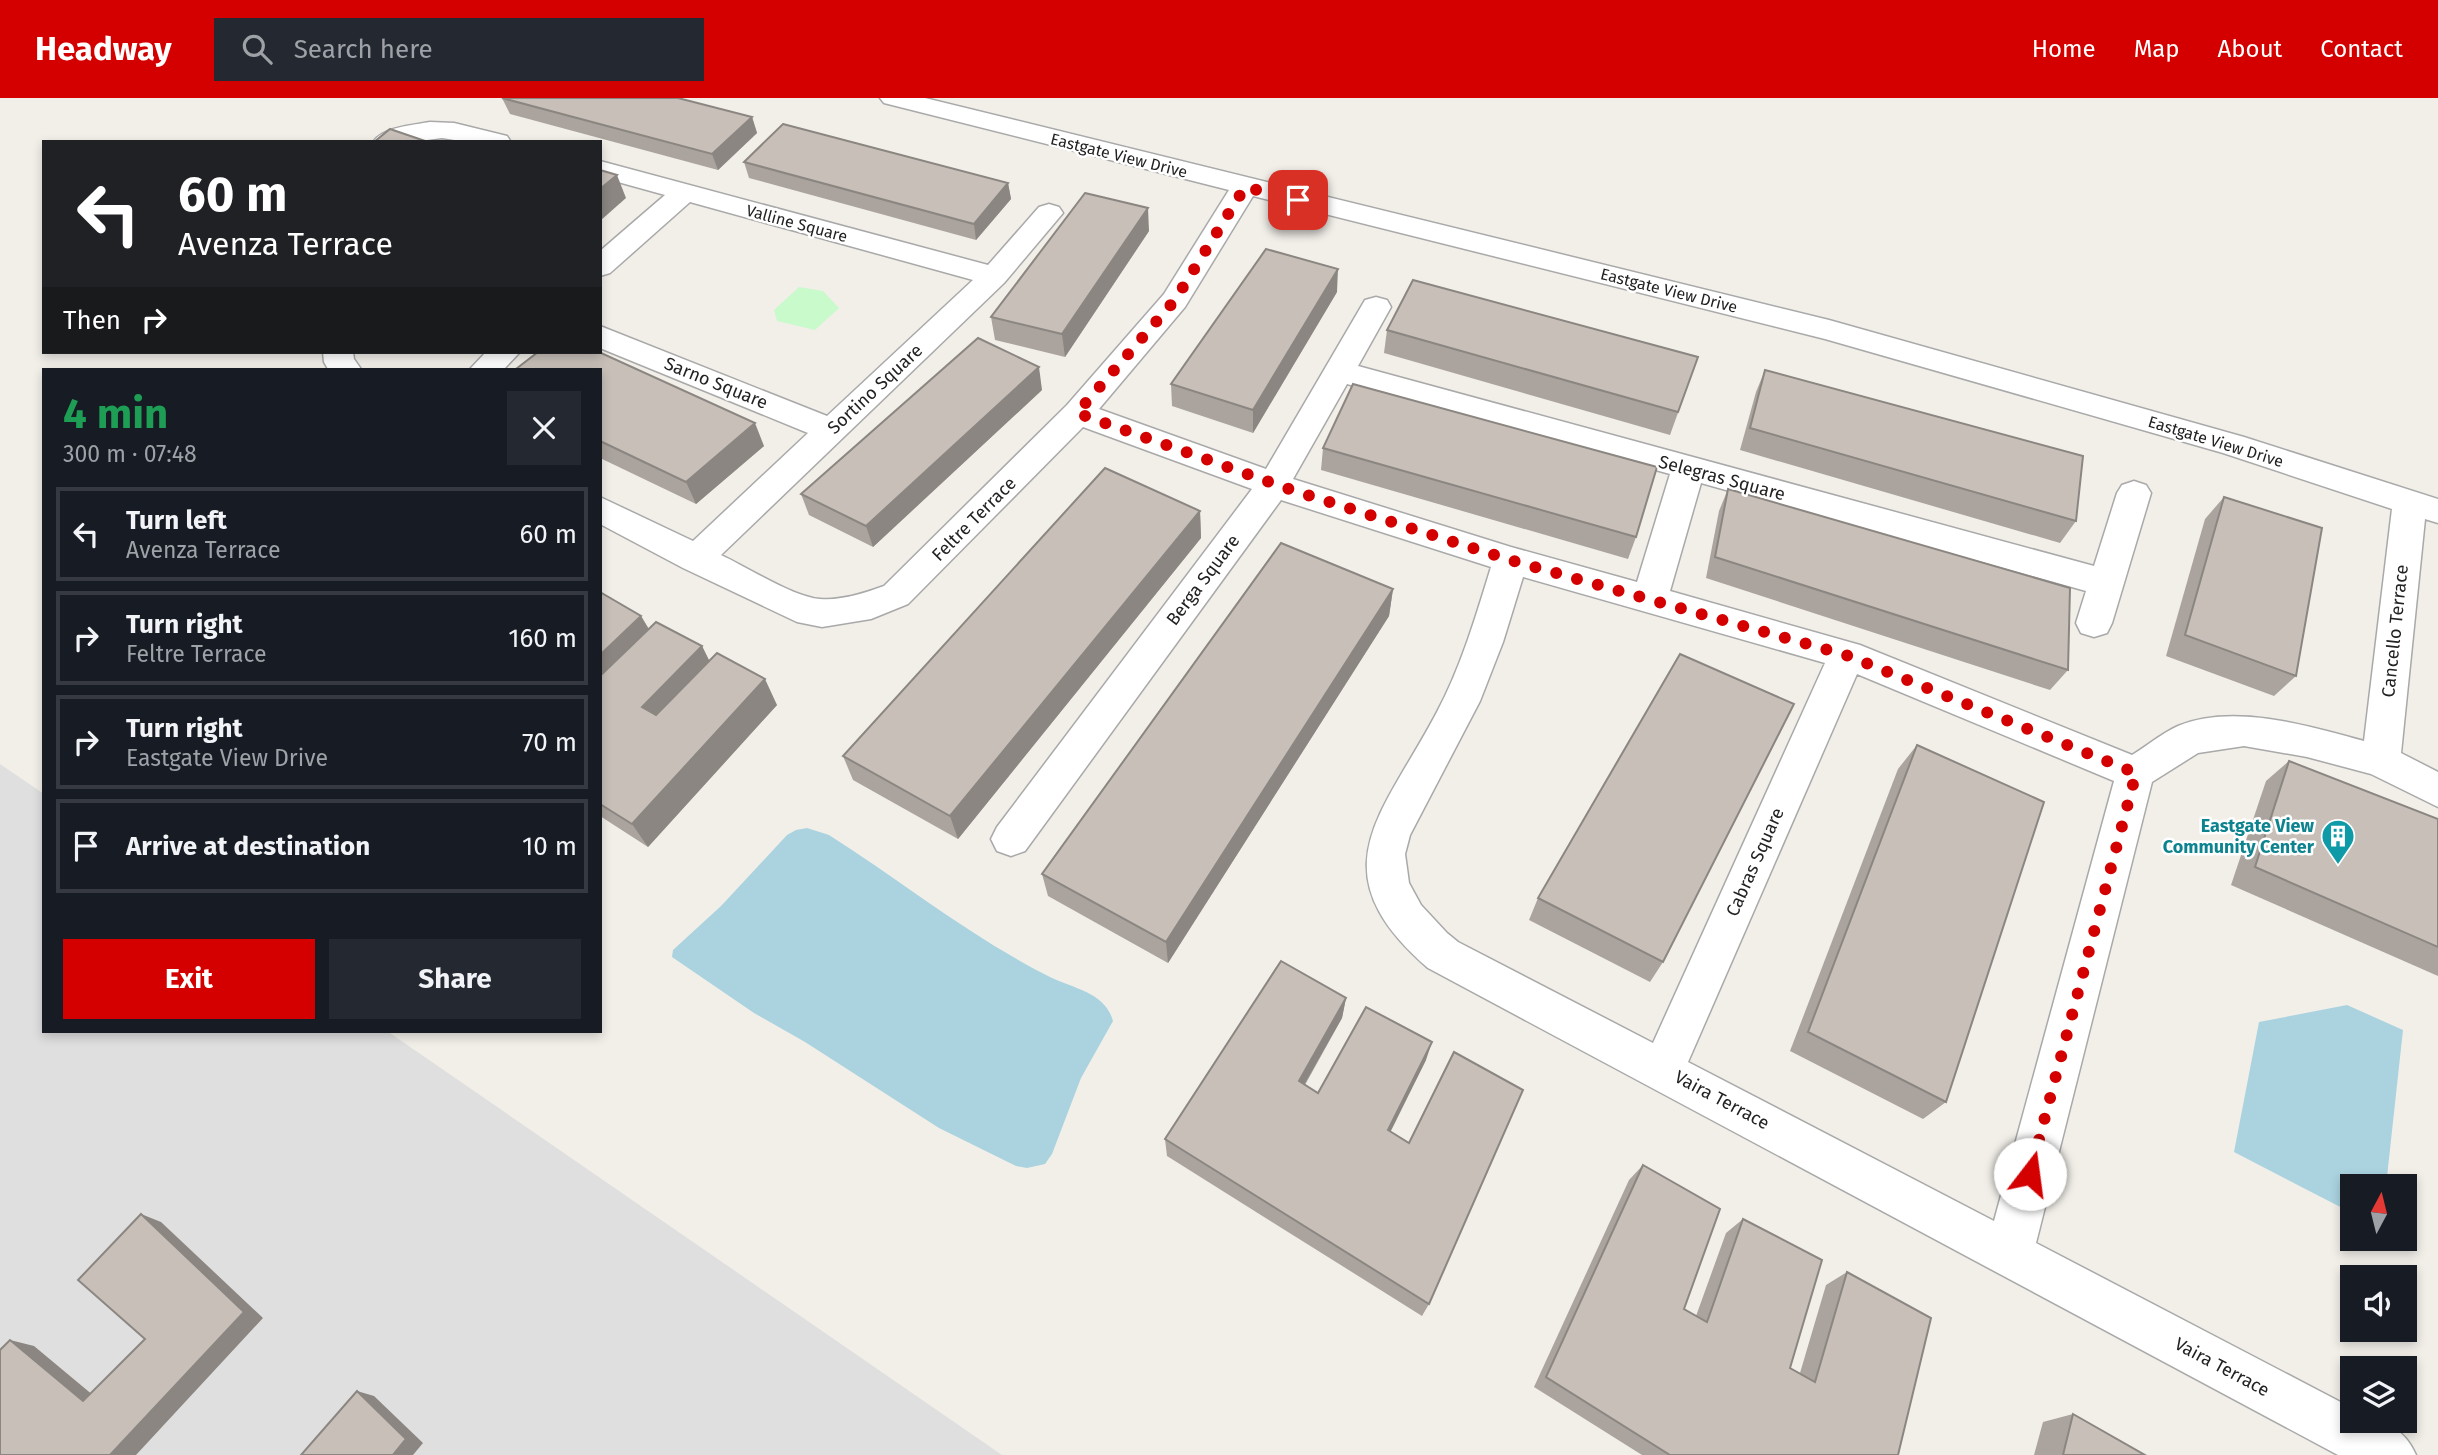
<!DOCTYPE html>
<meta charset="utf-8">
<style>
body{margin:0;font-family:"Fira Sans",sans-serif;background:#242831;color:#f1f3f6;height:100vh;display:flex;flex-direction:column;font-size:26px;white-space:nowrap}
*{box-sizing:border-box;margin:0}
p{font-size:23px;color:#9ea1a6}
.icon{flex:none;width:38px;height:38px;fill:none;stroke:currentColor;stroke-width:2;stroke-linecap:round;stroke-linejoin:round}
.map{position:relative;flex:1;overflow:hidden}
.side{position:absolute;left:42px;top:270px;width:560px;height:665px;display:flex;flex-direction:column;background:#171b24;border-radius:0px;box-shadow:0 4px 10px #0003}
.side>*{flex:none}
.guide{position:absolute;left:42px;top:42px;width:560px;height:214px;border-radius:0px;box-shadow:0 4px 10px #0003;background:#202124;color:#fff;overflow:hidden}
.needle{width:46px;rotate:7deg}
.tools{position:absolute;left:2340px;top:1076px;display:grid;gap:14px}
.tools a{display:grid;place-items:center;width:77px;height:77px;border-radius:0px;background:#171b24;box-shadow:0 4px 10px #0003;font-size:35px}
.pin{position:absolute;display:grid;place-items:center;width:60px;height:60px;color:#fff;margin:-30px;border-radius:14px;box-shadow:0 4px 10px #0006}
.me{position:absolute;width:77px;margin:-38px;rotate:15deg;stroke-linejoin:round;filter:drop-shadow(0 0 5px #0008)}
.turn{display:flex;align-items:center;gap:24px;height:147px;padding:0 21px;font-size:32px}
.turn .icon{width:91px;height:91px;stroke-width:2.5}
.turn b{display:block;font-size:49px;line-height:60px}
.then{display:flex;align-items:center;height:66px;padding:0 21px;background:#0003;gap:14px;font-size:26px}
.round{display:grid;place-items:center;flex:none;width:74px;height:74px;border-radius:0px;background:#242831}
.head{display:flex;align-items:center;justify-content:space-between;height:119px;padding:0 21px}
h1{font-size:42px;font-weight:700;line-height:52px;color:#1e9e55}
.action{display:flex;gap:14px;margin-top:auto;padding:14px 21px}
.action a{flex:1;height:80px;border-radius:0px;background:#d40000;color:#fff;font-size:28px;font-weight:700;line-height:80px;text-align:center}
.action a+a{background:#242831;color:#f1f3f6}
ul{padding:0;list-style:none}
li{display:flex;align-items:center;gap:21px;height:94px;margin:0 14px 10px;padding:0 7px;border:4px solid #363941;border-radius:0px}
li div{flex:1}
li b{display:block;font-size:26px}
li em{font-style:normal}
header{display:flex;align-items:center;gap:42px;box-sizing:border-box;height:98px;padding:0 35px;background:#d40000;color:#fff}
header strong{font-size:33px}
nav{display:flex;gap:38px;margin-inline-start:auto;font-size:24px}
.search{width:490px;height:63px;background:#242831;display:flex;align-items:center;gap:18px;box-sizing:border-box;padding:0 24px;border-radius:0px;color:#9ea1a6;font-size:26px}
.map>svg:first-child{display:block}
.residential{fill:#e0dfdf}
.park{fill:#c8facc}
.water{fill:#aad3df}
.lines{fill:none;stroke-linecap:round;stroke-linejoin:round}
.minor-casing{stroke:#a9a9a9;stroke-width:3}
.minor{fill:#fff;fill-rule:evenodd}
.wall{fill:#aba49e}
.shaded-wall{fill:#8b8681}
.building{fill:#c7bfb8;stroke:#8b8681;stroke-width:2}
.route{stroke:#d40000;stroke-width:12;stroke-dasharray:0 21.6}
.labels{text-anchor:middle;stroke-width:5;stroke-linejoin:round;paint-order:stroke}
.far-street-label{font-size:16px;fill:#222;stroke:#fff}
.street-label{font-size:18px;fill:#222;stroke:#fff}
.culture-label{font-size:18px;font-weight:bold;fill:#0d838f;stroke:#fff;text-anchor:end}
</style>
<header>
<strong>Headway</strong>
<div class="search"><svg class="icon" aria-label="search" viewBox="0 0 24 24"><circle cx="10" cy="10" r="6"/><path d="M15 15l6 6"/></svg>Search here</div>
<nav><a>Home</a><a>Map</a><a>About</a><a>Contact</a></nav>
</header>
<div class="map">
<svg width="2438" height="1357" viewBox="0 0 2438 1357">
<rect width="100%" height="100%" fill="#f2efe9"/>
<polygon class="residential" points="0,666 44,696 44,933 387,933 1002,1357 0,1357"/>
<polygon class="park" points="799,189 823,193 839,210 815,232 777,223 774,212"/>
<g class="water">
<path d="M807 730 829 737C903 784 972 840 1050 879 1074 891 1105 894 1113 923L1081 980 1052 1056 1045 1066 1027 1070 1016 1068 939 1030 805 944 754 915 672 859 673 852 721 808 787 737 796 732Z"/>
<polygon points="2347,907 2403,932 2386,1088 2352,1088 2352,1115 2234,1054 2259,924"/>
</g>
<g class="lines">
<defs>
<g id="minor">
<path d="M880 0H925L1829 222 2244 339 2438 401V425L2425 421 2401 655 2438 674V709L2371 676 2307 659 2244 648 2198 655 2152 684 2036 1145 2352 1310V1323C2382 1323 2403 1327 2416 1357H2338L1428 870C1315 772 1383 717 1437 614 1461 569 1476 518 1491 469L1281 402 1025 753 1011 758 997 753 991 741 997 729 1252 391 1083 329 908 506 871 521 822 529 797 524 683 470 600 426V399L693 443 808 335 600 250V228L827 318 973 182 690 104 610 175 600 178V153L665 97 600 79V63L988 167 1039 109 1049 106 1059 109 1063 115 1004 185 721 457C747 469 793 499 820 501 840 503 865 495 884 488L1067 307 1164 196 1229 92 884 5ZM1253 98 1825 241 2223 355 2392 411 2364 643C2310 628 2233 605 2178 628 2162 635 2147 648 2132 657L1860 547 1670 493 1701 385 2086 493 2076 525 2081 535 2094 539 2107 535 2112 525 2151 395 2146 387 2134 383 2122 387 2117 395 2094 468 1358 268 1391 209 1387 202 1376 199 1365 202 1266 371 1099 311 1185 209ZM1347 286 1670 376 1637 484 1511 449 1293 381ZM1523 479 1825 565 1653 945 1458 844 1447 835 1421 807 1409 785 1405 756 1410 737 1480 603 1503 544ZM1857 576 2114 683 1994 1123 1688 964Z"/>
<path d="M430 24 454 25 507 38 511 44H467L442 40 412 44H373C383 29 413 27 430 24Z"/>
<polygon points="323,254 353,254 354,261 361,271 328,271 324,264"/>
<polygon points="486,254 520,254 504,271 470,271"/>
</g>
</defs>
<use href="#minor" class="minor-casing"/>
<use href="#minor" class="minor"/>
</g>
<g class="wall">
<polygon points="502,0 752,19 757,35 718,72 510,16"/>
<polygon points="744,64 1008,85 1011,101 976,142 749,80"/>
<polygon points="1149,133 1065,259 995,242 991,219"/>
<polygon points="1337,194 1253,335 1172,308 1171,286"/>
<polygon points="1387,232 1698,259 1670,337 1384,255"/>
<polygon points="600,271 764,348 696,406 600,360"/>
<polygon points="1765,272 2076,423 2060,445 1740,352 1756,294"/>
<polygon points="1042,292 873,449 809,417 801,396"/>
<polygon points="1323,350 1636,439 1628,461 1321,372"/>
<polygon points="1728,391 2068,572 2050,592 1706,480 1719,413"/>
<polygon points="2224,399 2296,578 2274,598 2166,558 2205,421"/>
<polygon points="1200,413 1201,440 958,741 853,682 843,658"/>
<polygon points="1393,491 1389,518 1168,865 1048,798 1042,776"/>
<polygon points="600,494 641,518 649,531 702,548 709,563 777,607 648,749 600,718"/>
<polygon points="1917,647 1946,1004 1923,1021 1790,953 1898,671"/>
<polygon points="2289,663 2438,721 2438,878 2231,787 2266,683"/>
<polygon points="1538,800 1663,864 1650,884 1529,822"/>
<polygon points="1346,900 1342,920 1305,987 1318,995 1426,962 1390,1033 1429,1206 1422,1218 1167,1058 1165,1041"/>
<polygon points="1643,1067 1684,1211 1696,1218 1726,1135 1743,1121 1790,1270 1800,1275 1826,1187 1847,1174 1898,1357 1642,1357 1534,1289 1629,1082"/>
<polygon points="2073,1316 2145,1357 2034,1357 2043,1324"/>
</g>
<g class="shaded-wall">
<polygon points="752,19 757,35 718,72 712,56"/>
<polygon points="617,77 626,100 600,123 600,91"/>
<polygon points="1008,85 1011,101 976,142 974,126"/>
<polygon points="1148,110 1149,133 1065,259 1062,236"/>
<polygon points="1338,171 1337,194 1253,335 1253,312"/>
<polygon points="1039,269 1042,292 873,449 866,428"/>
<polygon points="755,325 764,348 696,406 686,384"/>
<polygon points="1200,413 1201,440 958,741 950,718"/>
<polygon points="1393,491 1389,518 1168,865 1166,844"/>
<polygon points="641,518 656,544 600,599 600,557"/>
<polygon points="702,548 715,574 658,634 642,609"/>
<polygon points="765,581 777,607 648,749 632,726"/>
<polygon points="1346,900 1342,920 1296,1001 1299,983"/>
<polygon points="1432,944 1426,962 1383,1049 1388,1032"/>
<polygon points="141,1116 161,1124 263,1220 136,1357 110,1357 244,1214"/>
<polygon points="10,1242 34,1248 106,1308 83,1303"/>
<polygon points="357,1293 374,1298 423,1345 413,1357 393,1357"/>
</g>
<g class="building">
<polygon points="502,0 678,0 752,19 712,56"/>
<polygon points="783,26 1008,85 974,126 744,64"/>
<polygon points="390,31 428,44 374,44"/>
<polygon points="600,72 617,77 600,91"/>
<polygon points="1085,95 1148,110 1062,236 991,219"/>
<polygon points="1266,151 1338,171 1253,312 1171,286"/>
<polygon points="1413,182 1698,259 1678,314 1387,232"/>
<polygon points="978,240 1039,269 866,428 801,396"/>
<polygon points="538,254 599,254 755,325 686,384 600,343 600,271 516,271"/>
<polygon points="1765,272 2083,358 2076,423 1750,330"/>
<polygon points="1353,286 1657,369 1636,439 1323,350"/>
<polygon points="1105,370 1200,413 950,718 843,658"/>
<polygon points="1728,391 2070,490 2068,572 1715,459"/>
<polygon points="2224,399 2322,430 2296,578 2185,537"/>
<polygon points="1281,445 1393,491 1166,844 1042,776"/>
<polygon points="600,494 641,518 600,557"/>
<polygon points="656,524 702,548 642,609 656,617 717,555 765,581 632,726 600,706 600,578"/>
<polygon points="1680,556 1794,606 1663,864 1538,800"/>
<polygon points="1917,647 2044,704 1946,1004 1808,934"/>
<polygon points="2289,663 2438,721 2438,849 2255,769"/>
<polygon points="1281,863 1346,900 1299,983 1318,995 1366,909 1432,944 1388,1032 1409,1045 1454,954 1523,992 1429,1206 1165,1041"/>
<polygon points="1643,1067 1720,1111 1684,1211 1707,1224 1743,1121 1822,1162 1790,1270 1815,1284 1847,1174 1931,1220 1898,1357 1670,1357 1546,1279"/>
<polygon points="141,1116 244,1214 110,1357 0,1357 0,1252 10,1242 83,1303 145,1241 78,1182"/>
<polygon points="357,1293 406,1341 393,1357 301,1357"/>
<polygon points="2073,1316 2145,1357 2063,1357"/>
</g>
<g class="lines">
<polyline class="route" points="1298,102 1245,89 1175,202 1077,315 1289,391 1510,462 1846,557 2136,675 2030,1076"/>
</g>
<defs>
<symbol id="building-pin" viewBox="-11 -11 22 30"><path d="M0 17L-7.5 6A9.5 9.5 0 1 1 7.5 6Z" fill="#0f9aa8" stroke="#fff"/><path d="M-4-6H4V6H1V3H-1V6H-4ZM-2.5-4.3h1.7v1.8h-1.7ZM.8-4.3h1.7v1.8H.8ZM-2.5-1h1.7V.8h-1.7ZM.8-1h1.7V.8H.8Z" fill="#fff"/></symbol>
</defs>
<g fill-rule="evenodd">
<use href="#building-pin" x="2319" y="719" width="38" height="52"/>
</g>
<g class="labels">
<g class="far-street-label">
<text transform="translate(1119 57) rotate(14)" y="6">Eastgate View Drive</text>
<text transform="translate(797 125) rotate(15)" y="6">Valline Square</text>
<text transform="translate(1669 192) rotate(14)" y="6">Eastgate View Drive</text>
<text transform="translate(2216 343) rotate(17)" y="6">Eastgate View Drive</text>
</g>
<g class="street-label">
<text transform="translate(716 285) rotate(22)" y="6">Sarno Square</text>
<text transform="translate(875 291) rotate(-43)" y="6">Sortino Square</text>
<text transform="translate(1722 380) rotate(15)" y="6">Selegras Square</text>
<text transform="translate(974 421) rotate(-45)" y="6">Feltre Terrace</text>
<text transform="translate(1203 482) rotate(-53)" y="6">Berga Square</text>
<text transform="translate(2395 533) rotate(-84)" y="6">Cancello Terrace</text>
<text transform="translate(1755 764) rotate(-66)" y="6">Cabras Square</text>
<text transform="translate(1722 1002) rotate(28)" y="6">Vaira Terrace</text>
<text transform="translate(2222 1269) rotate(28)" y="6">Vaira Terrace</text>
</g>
<g class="culture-label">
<text x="2314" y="734">Eastgate View<tspan x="2314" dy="21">Community Center</tspan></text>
</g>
</g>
</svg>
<div class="tools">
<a><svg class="needle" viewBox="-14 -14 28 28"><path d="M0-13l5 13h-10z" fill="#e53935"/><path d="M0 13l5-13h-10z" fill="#9ea1a6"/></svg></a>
<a><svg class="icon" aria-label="sound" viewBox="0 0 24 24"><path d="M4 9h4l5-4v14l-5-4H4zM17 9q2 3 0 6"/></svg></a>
<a><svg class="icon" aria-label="layers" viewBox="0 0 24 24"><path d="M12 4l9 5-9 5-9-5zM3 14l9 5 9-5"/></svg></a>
</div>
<div class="pin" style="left:1298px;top:102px;background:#d93025"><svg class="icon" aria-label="arrive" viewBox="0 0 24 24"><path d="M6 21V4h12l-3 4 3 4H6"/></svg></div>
<svg class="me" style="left:2030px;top:1076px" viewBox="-20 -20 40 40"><circle r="19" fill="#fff"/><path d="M0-13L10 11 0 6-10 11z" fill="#d40000"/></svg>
<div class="guide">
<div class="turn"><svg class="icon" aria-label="left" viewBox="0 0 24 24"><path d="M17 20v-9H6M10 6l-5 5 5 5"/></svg><div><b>60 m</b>Avenza Terrace</div></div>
<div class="then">Then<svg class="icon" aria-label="right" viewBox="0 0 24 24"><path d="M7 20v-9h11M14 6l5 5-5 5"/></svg></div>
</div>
<section class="side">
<div class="head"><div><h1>4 min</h1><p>300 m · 07:48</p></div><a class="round"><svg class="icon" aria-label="close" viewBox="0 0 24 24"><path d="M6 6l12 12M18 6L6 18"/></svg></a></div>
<ul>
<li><svg class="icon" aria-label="left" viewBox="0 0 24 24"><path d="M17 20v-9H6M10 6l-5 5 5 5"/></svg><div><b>Turn left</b><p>Avenza Terrace</p></div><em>60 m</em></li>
<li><svg class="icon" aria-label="right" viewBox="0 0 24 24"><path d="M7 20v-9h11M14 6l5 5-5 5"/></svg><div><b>Turn right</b><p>Feltre Terrace</p></div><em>160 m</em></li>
<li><svg class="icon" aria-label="right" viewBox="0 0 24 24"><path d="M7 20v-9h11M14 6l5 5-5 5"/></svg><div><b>Turn right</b><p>Eastgate View Drive</p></div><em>70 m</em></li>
<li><svg class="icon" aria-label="arrive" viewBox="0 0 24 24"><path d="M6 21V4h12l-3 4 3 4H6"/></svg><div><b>Arrive at destination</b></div><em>10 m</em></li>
</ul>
<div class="action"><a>Exit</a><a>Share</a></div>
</section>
</div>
